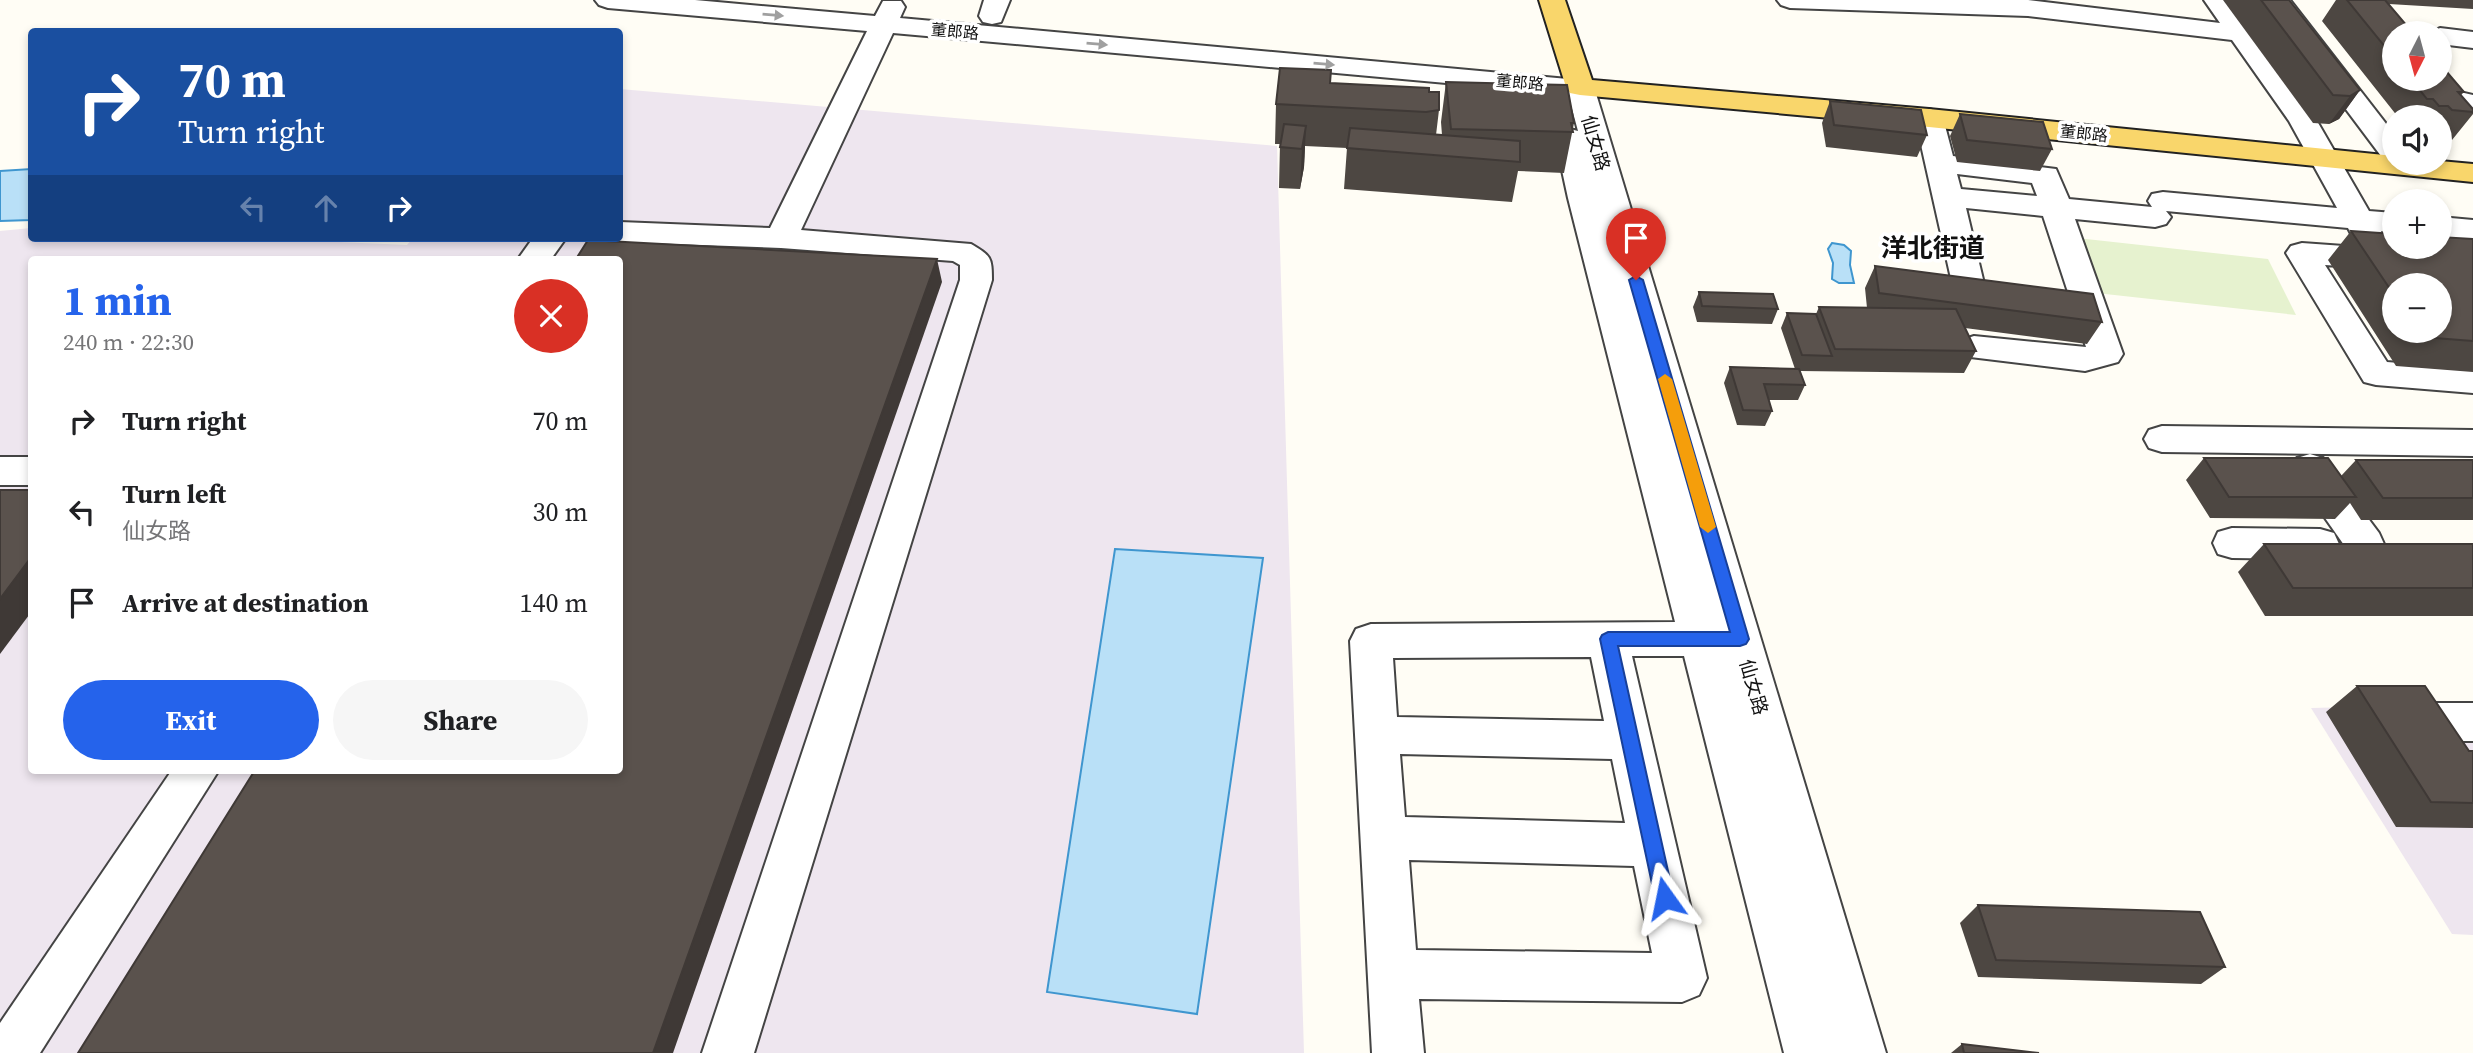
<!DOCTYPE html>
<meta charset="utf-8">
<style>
body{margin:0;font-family:"Source Serif 4","Noto Sans SC",serif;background:#f6f6f6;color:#202124;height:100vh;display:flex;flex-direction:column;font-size:26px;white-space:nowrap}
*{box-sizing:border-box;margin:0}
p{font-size:23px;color:#757577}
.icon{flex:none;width:38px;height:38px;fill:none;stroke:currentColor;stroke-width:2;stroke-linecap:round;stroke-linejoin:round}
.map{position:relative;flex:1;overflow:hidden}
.panel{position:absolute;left:28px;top:256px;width:595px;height:518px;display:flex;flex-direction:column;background:#fff;border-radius:7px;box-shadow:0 4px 10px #0003}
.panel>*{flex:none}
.banner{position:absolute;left:28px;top:28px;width:595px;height:214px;border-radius:7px;box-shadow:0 4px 10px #0003;background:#1a4fa0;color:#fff;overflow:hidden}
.needle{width:46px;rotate:186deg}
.fabs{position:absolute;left:2382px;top:21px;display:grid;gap:14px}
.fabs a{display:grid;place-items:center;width:70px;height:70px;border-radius:50%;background:#fff;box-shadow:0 4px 10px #0003;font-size:35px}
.pin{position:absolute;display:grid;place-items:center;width:60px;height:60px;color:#fff;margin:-72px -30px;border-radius:50% 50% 50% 0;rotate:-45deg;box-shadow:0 0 7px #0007}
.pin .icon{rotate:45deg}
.me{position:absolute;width:77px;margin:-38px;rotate:348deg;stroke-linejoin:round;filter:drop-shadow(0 0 5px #0008)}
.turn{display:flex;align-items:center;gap:24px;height:147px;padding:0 35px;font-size:32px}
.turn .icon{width:91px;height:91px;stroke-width:2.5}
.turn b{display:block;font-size:49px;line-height:60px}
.lanes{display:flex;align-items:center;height:66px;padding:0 35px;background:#0003;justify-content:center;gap:35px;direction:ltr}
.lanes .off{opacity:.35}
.round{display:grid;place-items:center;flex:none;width:74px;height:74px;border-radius:37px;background:#f6f6f6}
.head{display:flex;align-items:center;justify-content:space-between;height:119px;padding:0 35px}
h1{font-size:42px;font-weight:700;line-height:52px;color:#2563eb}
.action{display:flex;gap:14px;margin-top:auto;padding:14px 35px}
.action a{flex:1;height:80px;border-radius:42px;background:#2563eb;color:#fff;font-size:28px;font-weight:700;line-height:80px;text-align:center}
.action a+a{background:#f6f6f6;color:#202124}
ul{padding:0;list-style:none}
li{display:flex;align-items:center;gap:21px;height:91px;padding:0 35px}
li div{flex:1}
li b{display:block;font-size:26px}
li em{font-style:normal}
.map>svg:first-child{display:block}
.industrial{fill:#eee6ef;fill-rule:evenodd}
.pitch{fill:#e6f2cf}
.water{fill:#b9e0f7;stroke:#3f96cf;stroke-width:2}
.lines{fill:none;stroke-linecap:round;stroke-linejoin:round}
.minor-casing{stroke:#444;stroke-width:4}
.major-casing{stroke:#222;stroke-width:4}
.minor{fill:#fff;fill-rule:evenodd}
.major{fill:#f9d66b;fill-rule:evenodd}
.wall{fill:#4d4742;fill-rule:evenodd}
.shaded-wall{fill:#3f3936}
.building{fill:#5a524d;stroke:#3f3936;stroke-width:2}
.oneway{fill:#a0a0a0}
.route{fill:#2563eb;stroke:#184099;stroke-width:2}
.slow{fill:#f59e0b}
.labels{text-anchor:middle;stroke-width:7;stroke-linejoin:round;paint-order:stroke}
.far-street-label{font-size:16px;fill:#111;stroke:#fff}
.street-label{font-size:19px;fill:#111;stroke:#fff}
.district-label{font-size:26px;font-weight:bold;fill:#111;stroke:#fff}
</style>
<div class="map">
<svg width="2473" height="1053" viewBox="0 0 2473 1053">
<rect width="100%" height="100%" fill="#fffdf5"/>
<g class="industrial">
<path d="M620 89 1277 146 1304 1053H0V231L31 228 32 238H248L407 245 413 238H620ZM32 259H620V770H32Z"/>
<polygon points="2473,704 2473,935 2452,934 2311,708"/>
</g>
<polygon class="pitch" points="2077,238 2268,259 2296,315 2096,293"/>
<g class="water">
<polygon points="31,169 31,220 0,221 0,171"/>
<polygon points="1832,243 1844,245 1851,251 1850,265 1854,283 1839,283 1832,279 1833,263 1828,249"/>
<polygon points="1115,549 1263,558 1197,1014 1047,992"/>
</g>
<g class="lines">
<defs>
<g id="minor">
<path d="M595 0H695L875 16 883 1H901L905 7 900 18 1590 81 1594 87 1886 1053H1784L1684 656H1632L1707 978 1699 995 1682 1002 1419 999 1424 1053H1372L1350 641 1356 629 1371 624 1675 622 1568 198 1555 138 1560 132 1570 129 1578 131 1568 94 893 33 801 230 971 244C991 256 992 257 992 280L754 1053H702L960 280V265L953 261 781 248 620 242 609 239 620 238V222L770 228 867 31 608 8 599 5ZM1591 657 1604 721 1397 717 1393 658ZM1400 754 1612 759 1625 823 1405 817ZM1409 860 1634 866 1652 953 1416 950Z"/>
<polygon points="984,0 1010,0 1001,22 992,24 983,22 979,16"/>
<path d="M1777 0H2028L2220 23 2204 0H2230L2317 121 2369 211 2394 213V233L2381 231 2389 249 2473 255V275L2325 265 2387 362 2473 369V393L2376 385 2364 382 2286 253 2291 246 2302 243 2358 247 2348 228 2166 211 2171 217 2166 224 2155 227 2075 219 2123 354 2118 362 2085 371 1962 356 1957 348 1962 340 1974 336 2086 347 2043 216 1966 208 1986 292 1982 300 1970 303 1958 300 1954 292 1915 118 1919 112 1929 109 1939 112 1943 118 1953 156 2056 169 2069 199 2152 207 2148 201 2152 194 2163 192 2337 208 2289 121 2232 40 2028 16 1790 8 1781 5ZM1957 174 2032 183 2037 196 1961 189Z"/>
<polygon points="2264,0 2290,0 2394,134 2394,163 2384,160"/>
<polygon points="2440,28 2473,32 2473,48 2440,44 2440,33 2429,33"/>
<polygon points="2440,75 2451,90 2473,95 2473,111 2432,103 2414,79 2440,79"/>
<polygon points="2440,217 2473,220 2473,240 2440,237"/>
<polygon points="533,238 566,238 551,259 518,259"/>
<polygon points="2162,426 2473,430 2473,456 2162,452 2149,448 2144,439 2149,430"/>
<polygon points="2310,454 2323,458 2379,533 2384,544 2379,555 2365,559 2351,555 2297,478 2291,468 2297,458"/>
<rect x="0" y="457" width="32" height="28"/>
<polygon points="2232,528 2320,529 2334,533 2339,544 2334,555 2320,559 2232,558 2218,554 2213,543 2218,532"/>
<polygon points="2425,703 2473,703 2473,741 2425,741 2410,735 2403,722 2410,709"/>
<polygon points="172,770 219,770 40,1053 0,1053 0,1023"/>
</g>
<polygon id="major" points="1539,0 1565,0 1592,80 1929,109 2394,156 2394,163 2440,163 2440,161 2473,164 2473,182 1929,127 1580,95 1570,93 1566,87"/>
</defs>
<use href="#minor" class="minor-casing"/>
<use href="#major" class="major-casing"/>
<use href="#minor" class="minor"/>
<use href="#major" class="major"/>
</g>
<g class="wall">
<polygon points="2223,0 2289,0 2360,90 2339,119 2329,124 2313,123"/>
<polygon points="2336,0 2473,0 2473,9 2389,4 2394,33 2394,79 2440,79 2464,92 2461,95 2473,109 2473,114 2452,140 2440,140 2440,117 2398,117 2322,21"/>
<polygon points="1446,82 1574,123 1564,173 1518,171 1512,202 1344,189 1347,148 1305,146 1304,167 1300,189 1279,188 1280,144 1275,144 1276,104 1330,83 1429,92 1439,110 1436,135 1442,135 1441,122"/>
<polygon points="1830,101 1927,135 1917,157 1826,147 1822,123"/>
<polygon points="1960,114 2052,149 2040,171 1957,162 1950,136"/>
<path d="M2351 231 2473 239V372L2396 366 2328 260ZM2394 285 2440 331H2394Z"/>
<polygon points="1875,266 2102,322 2087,344 1965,328 1976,351 1964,373 1800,371 1805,385 1798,400 1768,400 1772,411 1765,426 1737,425 1724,383 1730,367 1795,369 1781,328 1787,313 1816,314 1819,307 1867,308 1865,288"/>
<polygon points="1699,292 1778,309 1772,324 1697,322 1693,307"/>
<polygon points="2204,458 2341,476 2356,460 2473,460 2473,520 2361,520 2350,503 2335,519 2210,518 2186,480"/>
<polygon points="2264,544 2473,544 2473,616 2265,616 2238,572"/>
<polygon points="2357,686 2469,751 2473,751 2473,828 2396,827 2326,712"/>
<polygon points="1978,905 2225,967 2201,984 1978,977 1960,923"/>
<polygon points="1962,1044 2039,1053 1951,1053"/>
</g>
<g class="shaded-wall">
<polygon points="2360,90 2339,119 2329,124 2350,96"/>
<polygon points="1306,126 1304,167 1300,189 1302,149"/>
<polygon points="937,259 942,282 673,1053 653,1053"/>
<polygon points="32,556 32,611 0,654 0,599"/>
</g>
<g class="building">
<polygon points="2261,0 2289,0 2360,90 2350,96 2333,95"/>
<polygon points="2347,0 2385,0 2413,33 2394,33 2394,58"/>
<polygon points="2440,64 2464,92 2458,92 2473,109 2473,112 2452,110 2448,106 2439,106 2433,99 2427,99 2411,79 2440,79"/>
<polygon points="1280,68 1331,70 1330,83 1429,88 1429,92 1439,92 1439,110 1426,112 1276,104"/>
<polygon points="1446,82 1567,85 1574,123 1571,123 1573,132 1451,129"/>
<polygon points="1830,101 1921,110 1927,135 1834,125"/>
<polygon points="1960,114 2043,122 2052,149 1967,140"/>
<polygon points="1284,124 1306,126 1302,149 1280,147"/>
<polygon points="1350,128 1520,141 1520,162 1347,148"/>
<polygon points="2351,231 2394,234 2394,247 2440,247 2440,237 2473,239 2473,341 2422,337 2418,331 2440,331 2440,285 2394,285 2394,295"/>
<polygon points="588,240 937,259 653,1053 78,1053 255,770 620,770 620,259 576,259"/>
<polygon points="1875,266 2093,294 2102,322 1879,293"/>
<polygon points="1699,292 1773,294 1778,309 1702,306"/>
<polygon points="1819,307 1956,309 1976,351 1835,349"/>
<polygon points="1787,313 1816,314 1832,356 1802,355"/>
<polygon points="1730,367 1799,369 1805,385 1764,384 1772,411 1743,410"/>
<polygon points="2204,458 2328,458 2356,497 2229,497"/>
<polygon points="2356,460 2473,460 2473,498 2383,498"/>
<polygon points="0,490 32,490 32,556 0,599"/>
<polygon points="2264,544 2473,544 2473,588 2293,588"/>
<polygon points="2357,686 2425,686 2469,751 2473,751 2473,803 2431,802"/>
<polygon points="1978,905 2200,912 2225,967 1996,960"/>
<polygon points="1962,1044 2039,1053 1964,1053"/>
</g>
<defs><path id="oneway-solid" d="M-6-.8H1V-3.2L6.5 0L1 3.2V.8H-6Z" transform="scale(1.75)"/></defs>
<g class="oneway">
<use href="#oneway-solid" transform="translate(773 15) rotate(5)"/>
<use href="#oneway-solid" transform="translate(1097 44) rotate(5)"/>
<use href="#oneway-solid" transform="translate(1324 64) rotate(5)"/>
</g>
<polygon class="route" points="1636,276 1643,280 1749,639 1746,644 1740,646 1618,646 1674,898 1672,905 1665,908 1658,905 1655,898 1600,639 1602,635 1608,632 1730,632 1629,280"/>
<polygon class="slow" points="1665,374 1672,379 1716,527 1708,533 1700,527 1658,379"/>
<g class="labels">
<g class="far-street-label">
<text transform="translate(955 31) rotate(5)" y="6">董郎路</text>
<text transform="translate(1520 82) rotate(5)" y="6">董郎路</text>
<text transform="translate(2084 133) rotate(6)" y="6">董郎路</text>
</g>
<g class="street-label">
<text transform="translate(1596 143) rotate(74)" y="7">仙女路</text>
<text transform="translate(1754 687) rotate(74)" y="7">仙女路</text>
</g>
<g class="district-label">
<text x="1933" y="257">洋北街道</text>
</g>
</g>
</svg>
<div class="fabs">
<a><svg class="needle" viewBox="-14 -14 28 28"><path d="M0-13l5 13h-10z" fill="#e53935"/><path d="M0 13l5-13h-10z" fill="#757577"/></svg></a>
<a><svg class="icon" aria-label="sound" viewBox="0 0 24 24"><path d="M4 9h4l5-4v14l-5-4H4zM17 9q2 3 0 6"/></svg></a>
<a>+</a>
<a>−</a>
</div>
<div class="pin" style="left:1636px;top:280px;background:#d93025"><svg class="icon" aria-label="arrive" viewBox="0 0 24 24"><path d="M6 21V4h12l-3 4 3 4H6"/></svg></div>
<svg class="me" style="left:1665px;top:898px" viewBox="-20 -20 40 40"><path d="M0-17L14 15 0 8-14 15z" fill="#2563eb" stroke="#fff" stroke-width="4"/></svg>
<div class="banner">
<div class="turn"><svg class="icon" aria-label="right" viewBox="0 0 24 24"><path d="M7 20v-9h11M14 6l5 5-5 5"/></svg><div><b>70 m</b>Turn right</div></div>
<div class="lanes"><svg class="icon off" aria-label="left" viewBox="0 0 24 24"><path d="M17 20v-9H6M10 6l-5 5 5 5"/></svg><svg class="icon off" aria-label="ahead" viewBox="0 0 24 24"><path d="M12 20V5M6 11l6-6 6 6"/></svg><svg class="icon" aria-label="right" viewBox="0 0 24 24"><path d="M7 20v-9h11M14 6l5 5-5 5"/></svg></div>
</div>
<section class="panel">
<div class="head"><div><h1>1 min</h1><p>240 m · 22:30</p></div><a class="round" style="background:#d93025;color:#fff"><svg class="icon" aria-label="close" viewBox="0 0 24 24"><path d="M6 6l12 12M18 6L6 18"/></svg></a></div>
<ul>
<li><svg class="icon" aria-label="right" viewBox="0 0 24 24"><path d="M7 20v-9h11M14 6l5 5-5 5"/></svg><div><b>Turn right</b></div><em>70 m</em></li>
<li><svg class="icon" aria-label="left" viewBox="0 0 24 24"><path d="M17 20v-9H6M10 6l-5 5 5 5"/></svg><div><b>Turn left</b><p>仙女路</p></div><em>30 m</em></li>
<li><svg class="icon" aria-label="arrive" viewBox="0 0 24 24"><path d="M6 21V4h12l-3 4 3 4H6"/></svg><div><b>Arrive at destination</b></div><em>140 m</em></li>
</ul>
<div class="action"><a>Exit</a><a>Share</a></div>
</section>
</div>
